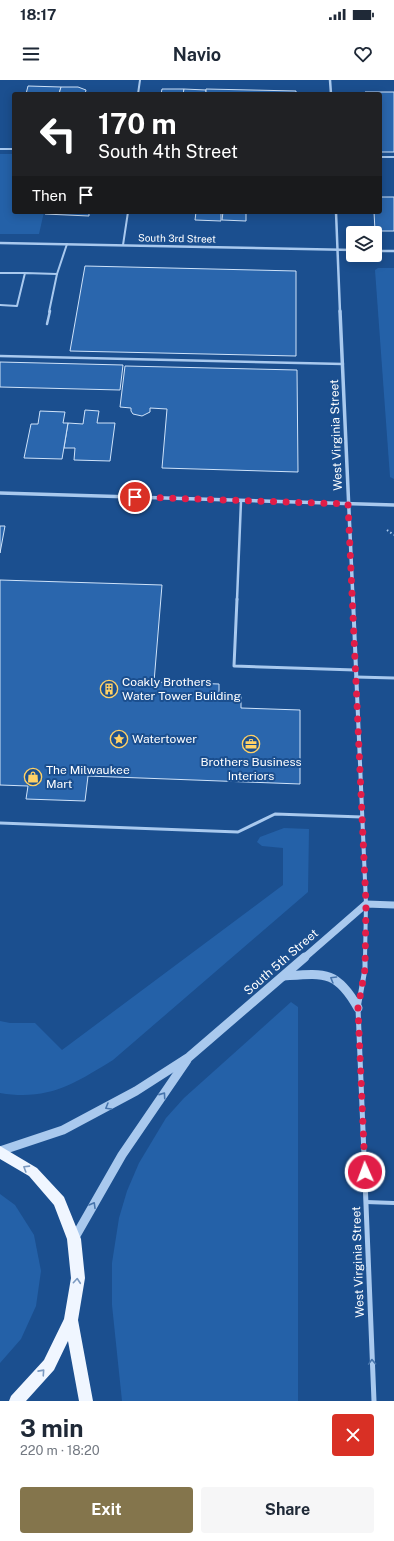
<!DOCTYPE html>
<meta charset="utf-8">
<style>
body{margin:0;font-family:"Public Sans",sans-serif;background:#f6f6f7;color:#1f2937;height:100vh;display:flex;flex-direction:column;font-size:15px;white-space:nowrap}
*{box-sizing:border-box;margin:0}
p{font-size:13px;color:#747a83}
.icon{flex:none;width:22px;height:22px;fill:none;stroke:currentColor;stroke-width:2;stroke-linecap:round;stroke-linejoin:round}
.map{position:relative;height:1321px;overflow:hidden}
.panel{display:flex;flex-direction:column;background:#fff;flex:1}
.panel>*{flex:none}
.top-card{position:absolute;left:12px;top:12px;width:370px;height:122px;border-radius:4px;box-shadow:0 2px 10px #0003;background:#202124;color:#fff;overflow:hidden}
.buttons{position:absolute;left:346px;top:146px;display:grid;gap:8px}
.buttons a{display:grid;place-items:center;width:36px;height:36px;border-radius:4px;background:#fff;box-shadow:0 2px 10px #0003;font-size:20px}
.pin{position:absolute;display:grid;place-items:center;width:34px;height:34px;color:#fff;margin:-17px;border:2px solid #fff;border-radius:50%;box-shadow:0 1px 4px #0007}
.me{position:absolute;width:44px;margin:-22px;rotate:358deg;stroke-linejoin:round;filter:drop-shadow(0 0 3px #0008)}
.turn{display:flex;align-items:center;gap:14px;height:84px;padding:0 20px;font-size:18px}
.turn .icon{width:52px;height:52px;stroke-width:2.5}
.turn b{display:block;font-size:28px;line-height:34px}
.then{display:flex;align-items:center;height:38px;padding:0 20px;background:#0003;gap:8px;font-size:15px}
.round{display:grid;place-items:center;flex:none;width:42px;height:42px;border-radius:4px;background:#f6f6f7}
.headline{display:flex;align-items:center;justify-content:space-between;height:68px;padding:0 20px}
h1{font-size:24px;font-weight:700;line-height:30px}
.button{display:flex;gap:8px;margin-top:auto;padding:8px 20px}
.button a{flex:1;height:46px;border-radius:4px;background:#84754c;color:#fff;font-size:16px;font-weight:700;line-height:46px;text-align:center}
.button a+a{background:#f6f6f7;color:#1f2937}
.status{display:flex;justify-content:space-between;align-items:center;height:28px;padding:0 20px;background:#fff;direction:ltr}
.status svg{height:11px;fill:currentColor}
header{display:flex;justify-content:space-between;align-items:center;height:52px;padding:0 20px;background:#fff;font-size:18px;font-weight:700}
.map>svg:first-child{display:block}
.green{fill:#2461a8}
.building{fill:#2a66ad;stroke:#cfe3fa}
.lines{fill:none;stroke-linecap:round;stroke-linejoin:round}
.path{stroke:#a9c9ee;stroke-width:2;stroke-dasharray:1.5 2.5;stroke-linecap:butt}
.service-far3{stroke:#a9c9ee;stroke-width:2}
.service-far2{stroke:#a9c9ee;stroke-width:2.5}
.service-far1{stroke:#a9c9ee;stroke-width:3}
.service{stroke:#a9c9ee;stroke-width:4}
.minor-far3{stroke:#a9c9ee;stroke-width:2.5}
.minor-far2{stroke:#a9c9ee;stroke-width:3.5}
.minor-far1{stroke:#a9c9ee;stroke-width:4}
.minor{stroke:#a9c9ee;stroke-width:5}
.tertiary-far1{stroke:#a9c9ee;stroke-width:7}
.tertiary{stroke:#a9c9ee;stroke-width:9}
.primary{fill:#f0f6ff;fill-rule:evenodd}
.oneway{stroke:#4674ac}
.oneway2{stroke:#7b9ac1}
.route{stroke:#e11d48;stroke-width:7;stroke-dasharray:0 12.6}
.labels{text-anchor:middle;stroke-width:4;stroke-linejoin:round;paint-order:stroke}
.far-street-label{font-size:10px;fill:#fff;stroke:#1b4f8f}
.street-label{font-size:12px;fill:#fff;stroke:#1b4f8f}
.poi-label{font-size:12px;fill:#fff;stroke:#1b4f8f;text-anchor:start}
</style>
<div class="status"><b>18:17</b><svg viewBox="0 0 49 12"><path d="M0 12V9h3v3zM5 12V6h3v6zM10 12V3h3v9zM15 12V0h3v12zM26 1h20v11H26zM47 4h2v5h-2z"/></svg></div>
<header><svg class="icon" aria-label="menu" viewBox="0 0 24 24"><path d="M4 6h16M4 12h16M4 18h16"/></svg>Navio<svg class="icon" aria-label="heart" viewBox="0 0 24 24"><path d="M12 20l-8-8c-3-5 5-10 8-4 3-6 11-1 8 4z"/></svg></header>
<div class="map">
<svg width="394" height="1321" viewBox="0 0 394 1321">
<rect width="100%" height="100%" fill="#1b4f8f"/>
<g class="green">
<polygon points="0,74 14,74 14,132 44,132 39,154 0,154"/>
<polygon points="378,188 394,188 394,399 390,397 375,190"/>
<path d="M284 748 309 749 308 812 113 980C74 1004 48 1021 0 1013V941L10 943H35L62 970 283 805V768L262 766 257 762 260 757Z"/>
<polygon points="291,922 298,927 298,1321 122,1321 112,1225 112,1183 119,1138 127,1111 139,1083 166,1038 184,1018"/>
<polygon points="0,1114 15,1125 34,1155 41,1191 36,1226 21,1259 0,1283"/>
</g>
<g class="building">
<polygon points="28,6 61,7 59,14 26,14"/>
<polygon points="61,7 78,7 86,10 85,14 59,14"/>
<polygon points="162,9 184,9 183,14 161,14"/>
<polygon points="184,9 206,10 206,14 183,14"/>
<polygon points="206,9 296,11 296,14 206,14"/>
<polygon points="365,12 394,12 394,72 380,72 380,14 365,14"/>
<polygon points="380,117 394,117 394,151 375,151 374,132 380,132"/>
<polygon points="46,132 89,132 89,136 45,134"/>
<polygon points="196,132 221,132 221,141 195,140"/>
<polygon points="223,132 246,132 246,141 222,140"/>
<polygon points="85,186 296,191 296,276 70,271"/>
<polygon points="0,282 123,285 120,310 0,307"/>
<polygon points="125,286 297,290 298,392 162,388 167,329 150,328 150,332 142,336 133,334 131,331 131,328 120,327"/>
<polygon points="85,330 99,331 97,343 115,343 110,381 74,380 75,368 64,368 68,343 83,344"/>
<polygon points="40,331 65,332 63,343 68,343 62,379 24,378 31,344 38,344"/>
<polygon points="0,446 5,446 0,473"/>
<polygon points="0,500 162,505 154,602 219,604 219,614 241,614 241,628 300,630 300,704 88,696 85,721 26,719 28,706 0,705"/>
</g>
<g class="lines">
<polyline class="path" points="387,450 394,455"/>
<g class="service-far3">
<polyline points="138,14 140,0"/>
<polyline points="0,69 14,69"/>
<polyline points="380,77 394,77"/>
<polyline points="123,165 128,132"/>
<polyline points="0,193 25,193"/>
<polyline points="0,225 17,226 25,193 57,194"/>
<polyline points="49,232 57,194 67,164"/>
</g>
<g class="service-far2">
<polyline points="47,244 50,231"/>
<polyline points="0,276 343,284"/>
<polyline points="237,520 241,421"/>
</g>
<g class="service-far1">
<polyline points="237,519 234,586 355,590"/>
<polyline points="356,597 394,598"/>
<polyline points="0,743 238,752 275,734 362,737"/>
</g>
<polyline class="service" points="366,1122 394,1123"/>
<g class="minor-far3">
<polyline points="330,0 331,14"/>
<polyline points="336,132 340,232"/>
<polyline points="0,163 353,170"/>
<polyline points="375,171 394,171"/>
</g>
<g class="minor-far2">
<polyline points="340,231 353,520"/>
<polyline points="0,413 394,425"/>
</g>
<polyline class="minor-far1" points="353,519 366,824 365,878"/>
<polyline class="minor" points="365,877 365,889 358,928 374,1321"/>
<polyline class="tertiary-far1" points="304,878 366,824 394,825"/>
<g class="tertiary">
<path d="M284 896C324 893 337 890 358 928"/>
<polyline points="0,1071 63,1050 136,1011 189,977 305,877"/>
<polyline points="74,1159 122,1075 187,980"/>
</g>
<polygon class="primary" points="0,1066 37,1088 64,1117 81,1159 85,1198 78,1240 93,1321 79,1321 68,1261 54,1290 26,1321 9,1321 11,1316 44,1280 64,1239 71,1198 67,1159 54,1125 29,1096 0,1079"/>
</g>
<defs><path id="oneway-chevron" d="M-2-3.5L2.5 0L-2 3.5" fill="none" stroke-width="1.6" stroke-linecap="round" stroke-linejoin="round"/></defs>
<g class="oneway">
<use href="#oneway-chevron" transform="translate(333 899) rotate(-149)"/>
<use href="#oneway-chevron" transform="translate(163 1015) rotate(-55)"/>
<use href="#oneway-chevron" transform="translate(108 1027) rotate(150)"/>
<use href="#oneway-chevron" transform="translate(93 1125) rotate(-60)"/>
<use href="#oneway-chevron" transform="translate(372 1282) rotate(-92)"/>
</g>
<g class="oneway2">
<use href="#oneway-chevron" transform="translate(26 1088) rotate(-148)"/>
<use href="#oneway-chevron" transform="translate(77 1201) rotate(-85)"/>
<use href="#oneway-chevron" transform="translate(42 1292) rotate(-48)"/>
</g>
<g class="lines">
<polyline class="route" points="135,417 348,424 366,824 365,889 358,928 365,1092"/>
</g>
<defs>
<symbol id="building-ring" viewBox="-11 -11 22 22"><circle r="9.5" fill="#1b4f8f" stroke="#ffd166" stroke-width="1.5"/><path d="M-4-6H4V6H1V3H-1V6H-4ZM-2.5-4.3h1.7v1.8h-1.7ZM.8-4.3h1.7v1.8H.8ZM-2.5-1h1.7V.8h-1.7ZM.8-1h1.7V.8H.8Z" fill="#ffd166"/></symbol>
<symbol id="sight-ring" viewBox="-11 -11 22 22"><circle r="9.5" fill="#1b4f8f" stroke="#ffd166" stroke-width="1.5"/><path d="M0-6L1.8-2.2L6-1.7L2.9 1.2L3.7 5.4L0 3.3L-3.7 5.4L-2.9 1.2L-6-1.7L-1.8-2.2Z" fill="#ffd166"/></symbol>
<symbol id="office-ring" viewBox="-11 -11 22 22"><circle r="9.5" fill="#1b4f8f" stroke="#ffd166" stroke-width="1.5"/><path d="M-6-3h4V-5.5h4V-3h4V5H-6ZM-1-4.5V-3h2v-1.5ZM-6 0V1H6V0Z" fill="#ffd166"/></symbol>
<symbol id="shop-ring" viewBox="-11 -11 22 22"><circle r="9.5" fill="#1b4f8f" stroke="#ffd166" stroke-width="1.5"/><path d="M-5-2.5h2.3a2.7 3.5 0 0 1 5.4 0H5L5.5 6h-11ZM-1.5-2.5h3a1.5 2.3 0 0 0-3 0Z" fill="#ffd166"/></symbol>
</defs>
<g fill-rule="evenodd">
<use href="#building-ring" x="99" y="599" width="20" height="20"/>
<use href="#sight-ring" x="109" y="649" width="20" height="20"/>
<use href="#office-ring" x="241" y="654" width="20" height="20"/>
<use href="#shop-ring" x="23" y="687" width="20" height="20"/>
</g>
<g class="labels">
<g class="far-street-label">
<text transform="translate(177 158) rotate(1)" y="4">South 3rd Street</text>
</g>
<g class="street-label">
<text transform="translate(336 355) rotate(-92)" y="4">West Virginia Street</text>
<text transform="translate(281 882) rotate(-41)" y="4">South 5th Street</text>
<text transform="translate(358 1182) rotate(-92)" y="4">West Virginia Street</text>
</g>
<g class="poi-label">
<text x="122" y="606">Coakly Brothers<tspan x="122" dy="14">Water Tower Building</tspan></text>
<text x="132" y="663">Watertower</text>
<text x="251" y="686" text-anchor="middle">Brothers Business<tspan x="251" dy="14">Interiors</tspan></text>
<text x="46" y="694">The Milwaukee<tspan x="46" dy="14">Mart</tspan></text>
</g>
</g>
</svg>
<div class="buttons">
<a><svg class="icon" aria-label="layers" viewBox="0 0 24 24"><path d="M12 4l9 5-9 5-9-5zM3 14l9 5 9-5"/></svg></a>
</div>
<div class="pin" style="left:135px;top:417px;background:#d93025"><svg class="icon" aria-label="arrive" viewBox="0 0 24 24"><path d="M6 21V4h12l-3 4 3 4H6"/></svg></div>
<svg class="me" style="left:365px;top:1092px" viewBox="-20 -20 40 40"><circle r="17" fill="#e11d48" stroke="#fff" stroke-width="3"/><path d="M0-11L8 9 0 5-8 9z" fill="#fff"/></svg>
<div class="top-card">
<div class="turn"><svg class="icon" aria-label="left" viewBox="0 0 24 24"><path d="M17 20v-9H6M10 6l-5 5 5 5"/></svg><div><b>170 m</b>South 4th Street</div></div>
<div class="then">Then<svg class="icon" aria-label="arrive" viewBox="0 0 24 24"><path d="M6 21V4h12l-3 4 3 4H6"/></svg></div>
</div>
</div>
<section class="panel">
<div class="headline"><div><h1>3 min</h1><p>220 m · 18:20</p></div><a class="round" style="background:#d93025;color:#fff"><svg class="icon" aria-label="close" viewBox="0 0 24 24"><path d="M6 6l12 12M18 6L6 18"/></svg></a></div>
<div class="button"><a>Exit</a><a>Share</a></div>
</section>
